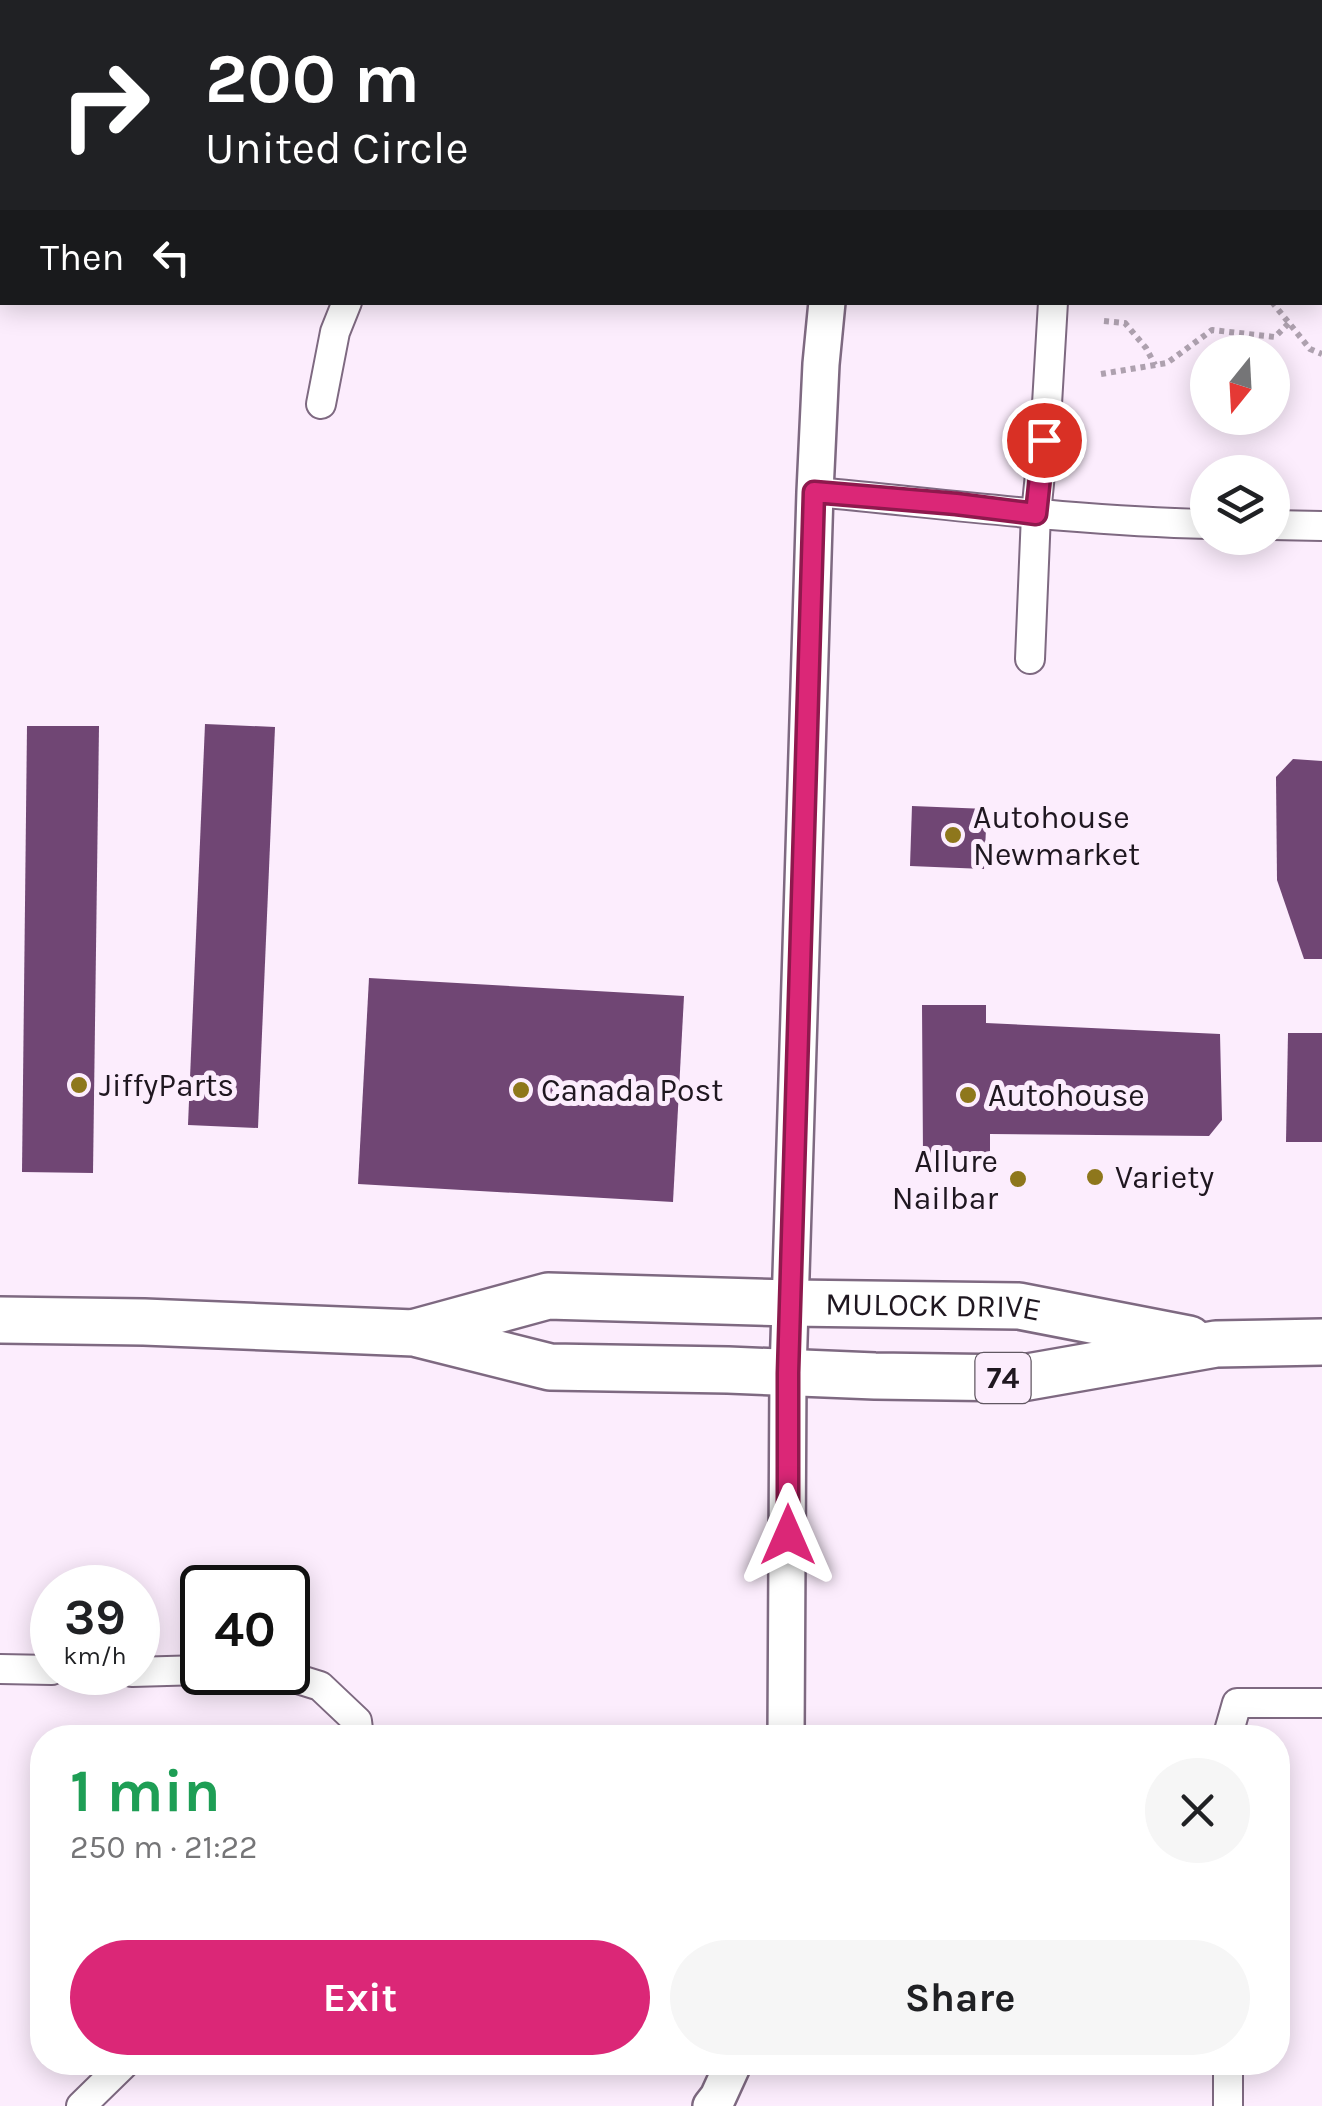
<!DOCTYPE html>
<meta charset="utf-8">
<style>
body{margin:0;font-family:Karla,sans-serif;background:#f6f6f6;color:#202124;height:100vh;display:flex;flex-direction:column;font-size:38px;white-space:nowrap}
*{box-sizing:border-box;margin:0}
p{font-size:32px;color:#757577}
.icon{flex:none;width:55px;height:55px;fill:none;stroke:currentColor;stroke-width:2;stroke-linecap:round;stroke-linejoin:round}
.map{position:relative;flex:1;overflow:hidden}
.panel{position:absolute;left:30px;top:1725px;width:1260px;height:350px;display:flex;flex-direction:column;background:#fff;border-radius:40px;box-shadow:0 5px 25px #0003}
.panel>*{flex:none}
.top-card{position:absolute;left:0px;top:0px;width:1322px;height:305px;box-shadow:0 5px 25px #0003;background:#202124;color:#fff;overflow:hidden}
.needle{width:65px;rotate:198deg}
.controls{position:absolute;left:1190px;top:335px;display:grid;gap:20px}
.controls a{display:grid;place-items:center;width:100px;height:100px;border-radius:50%;background:#fff;box-shadow:0 5px 25px #0003;font-size:50px}
.speed{position:absolute;left:30px;top:1565px;display:flex;gap:20px;font-size:50px;font-weight:700;text-align:center}
.speed>*{display:grid;place-content:center;width:130px;height:130px;border-radius:50%;background:#fff;box-shadow:0 5px 25px #0003;line-height:1}
.speed small{font-size:25px;font-weight:400}
.speed .limit{border:5px solid #111;border-radius:15px;background:#fff;color:#111}
.pin{position:absolute;display:grid;place-items:center;width:85px;height:85px;color:#fff;margin:-42px;border:5px solid #fff;border-radius:50%;box-shadow:0 2px 10px #0007}
.me{position:absolute;width:110px;margin:-55px;rotate:0deg;stroke-linejoin:round;filter:drop-shadow(0 0 8px #0008)}
.turn{display:flex;align-items:center;gap:35px;height:210px;padding:0 40px;font-size:45px}
.turn .icon{width:130px;height:130px;stroke-width:2.5}
.turn b{display:block;font-size:70px;line-height:85px}
.then{display:flex;align-items:center;height:95px;padding:0 40px;background:#0003;gap:20px;font-size:38px}
.round{display:grid;place-items:center;flex:none;width:105px;height:105px;border-radius:52px;background:#f6f6f6}
.head{display:flex;align-items:center;justify-content:space-between;height:170px;padding:0 40px}
h1{font-size:60px;font-weight:700;line-height:75px;color:#1e9e55}
.button{display:flex;gap:20px;margin-top:auto;padding:20px 40px}
.button a{flex:1;height:115px;border-radius:60px;background:#db2777;color:#fff;font-size:40px;font-weight:700;line-height:115px;text-align:center}
.button a+a{background:#f6f6f6;color:#202124}
.map>svg:first-child{display:block}
.building{fill:#704674}
.lines{fill:none;stroke-linecap:round;stroke-linejoin:round}
.minor-casing{stroke:#7e6981;stroke-width:32}
.tertiary-casing{stroke:#7e6981;stroke-width:40}
.primary-casing{stroke:#7e6981;stroke-width:50}
.path{stroke:#aea1af;stroke-width:6;stroke-dasharray:5 5;stroke-linecap:butt}
.minor{stroke:#fff;stroke-width:28}
.tertiary{stroke:#fff;stroke-width:35}
.primary{stroke:#fff;stroke-width:45}
.route-casing{stroke:#8e194d;stroke-width:25}
.route{stroke:#db2777;stroke-width:18}
.poi-dot{fill:#8e771c;stroke:#fcedfd;stroke-width:4}
.labels{text-anchor:middle;stroke-width:10;stroke-linejoin:round;paint-order:stroke}
.shield{fill:#fcedfd;stroke:#615762;stroke-width:2.5}
.shield-label{font-size:30px;font-weight:bold;fill:#1f1720}
.poi-label{font-size:32px;fill:#1f1720;stroke:#fcedfd;text-anchor:start}
.street-label{font-size:32px;fill:#1f1720;stroke:#fcedfd}
</style>
<div class="map">
<svg width="1322" height="2106" viewBox="0 0 1322 2106">
<rect width="100%" height="100%" fill="#fcedfd"/>
<g class="building">
<polygon points="205,724 275,727 258,1128 188,1125"/>
<polygon points="27,726 99,726 93,1173 22,1172"/>
<polygon points="1293,759 1322,761 1322,959 1304,959 1277,880 1276,777"/>
<polygon points="912,806 987,809 984,869 910,866"/>
<polygon points="369,978 684,996 673,1202 358,1184"/>
<polygon points="922,1005 986,1005 986,1023 1220,1034 1222,1120 1209,1136 990,1134 990,1169 942,1170 923,1155"/>
<polygon points="1288,1033 1322,1033 1322,1142 1286,1142"/>
</g>
<g class="lines">
<defs>
<g id="minor">
<polyline points="567,0 570,2"/>
<polyline points="1242,0 1244,2"/>
<polyline points="527,2 530,0"/>
<polyline points="1193,2 1196,0"/>
<polyline points="1320,96 1322,98"/>
<polyline points="321,404 335,332 347,302"/>
<path d="M815 492C945 504 1076 521 1208 524"/>
<polyline points="1272,525 1322,526"/>
<polyline points="1030,659 1036,514 1047,404 1053,302"/>
<polyline points="0,1669 52,1670"/>
<polyline points="132,1672 202,1670"/>
<polyline points="275,1672 320,1686 357,1721 359,1738"/>
<polyline points="1227,1738 1237,1703 1322,1703"/>
<polyline points="1228,2062 1228,2106"/>
<polyline points="81,2106 126,2062"/>
</g>
<g id="tertiary">
<polyline points="922,2 923,0"/>
<polyline points="786,1738 788,1373 815,492 821,364 827,302"/>
<polyline points="711,2106 718,2097 734,2062"/>
</g>
<g id="primary">
<polyline points="0,1320 144,1322 414,1333 550,1367 728,1370 875,1376 1022,1378 1216,1344 1322,1342"/>
<path id="s1" d="M416 1332 548 1296 791 1303 1019 1306 1189 1339"/>
</g>
</defs>
<use href="#minor" class="minor-casing"/>
<use href="#tertiary" class="tertiary-casing"/>
<use href="#primary" class="primary-casing"/>
<g class="path">
<polyline points="1272,302 1310,349 1322,354"/>
<polyline points="1104,321 1125,323 1146,348 1155,365"/>
<polyline points="1101,374 1167,363 1212,330 1275,337 1289,323"/>
</g>
<use href="#minor" class="minor"/>
<use href="#tertiary" class="tertiary"/>
<use href="#primary" class="primary"/>
</g>
<g class="lines">
<defs>
<polyline id="route" points="788,1535 788,1373 814,492 956,504 1036,514 1044,440"/>
</defs>
<use href="#route" class="route-casing"/>
<use href="#route" class="route"/>
</g>
<g class="poi-dot">
<circle cx="953" cy="835" r="10"/>
<circle cx="79" cy="1085" r="10"/>
<circle cx="521" cy="1090" r="10"/>
<circle cx="968" cy="1095" r="10"/>
<circle cx="1095" cy="1177" r="10"/>
<circle cx="1018" cy="1179" r="10"/>
</g>
<g class="labels">
<rect class="shield" x="975.5" y="1353" width="55" height="50" rx="8"/>
<g class="shield-label">
<text x="1003" y="1388">74</text>
</g>
<g class="poi-label">
<text x="973" y="828">Autohouse<tspan x="973" dy="37">Newmarket</tspan></text>
<text x="99" y="1096">JiffyParts</text>
<text x="541" y="1101">Canada Post</text>
<text x="988" y="1106">Autohouse</text>
<text x="998" y="1172" text-anchor="end">Allure<tspan x="998" dy="37">Nailbar</tspan></text>
<text x="1115" y="1188">Variety</text>
</g>
<g class="street-label">
<text dy="11" stroke="none"><textPath href="#s1" startOffset="522">MULOCK DRIVE</textPath></text>
</g>
</g>
</svg>
<div class="controls">
<a><svg class="needle" viewBox="-14 -14 28 28"><path d="M0-13l5 13h-10z" fill="#e53935"/><path d="M0 13l5-13h-10z" fill="#757577"/></svg></a>
<a><svg class="icon" aria-label="layers" viewBox="0 0 24 24"><path d="M12 4l9 5-9 5-9-5zM3 14l9 5 9-5"/></svg></a>
</div>
<div class="speed"><div>39<small>km/h</small></div><div class="limit">40</div></div>
<div class="pin" style="left:1044px;top:440px;background:#d93025"><svg class="icon" aria-label="arrive" viewBox="0 0 24 24"><path d="M6 21V4h12l-3 4 3 4H6"/></svg></div>
<svg class="me" style="left:788px;top:1535px" viewBox="-20 -20 40 40"><path d="M0-17L14 15 0 8-14 15z" fill="#db2777" stroke="#fff" stroke-width="4"/></svg>
<div class="top-card">
<div class="turn"><svg class="icon" aria-label="right" viewBox="0 0 24 24"><path d="M7 20v-9h11M14 6l5 5-5 5"/></svg><div><b>200 m</b>United Circle</div></div>
<div class="then">Then<svg class="icon" aria-label="left" viewBox="0 0 24 24"><path d="M17 20v-9H6M10 6l-5 5 5 5"/></svg></div>
</div>
<section class="panel">
<div class="head"><div><h1>1 min</h1><p>250 m · 21:22</p></div><a class="round"><svg class="icon" aria-label="close" viewBox="0 0 24 24"><path d="M6 6l12 12M18 6L6 18"/></svg></a></div>
<div class="button"><a>Exit</a><a>Share</a></div>
</section>
</div>
